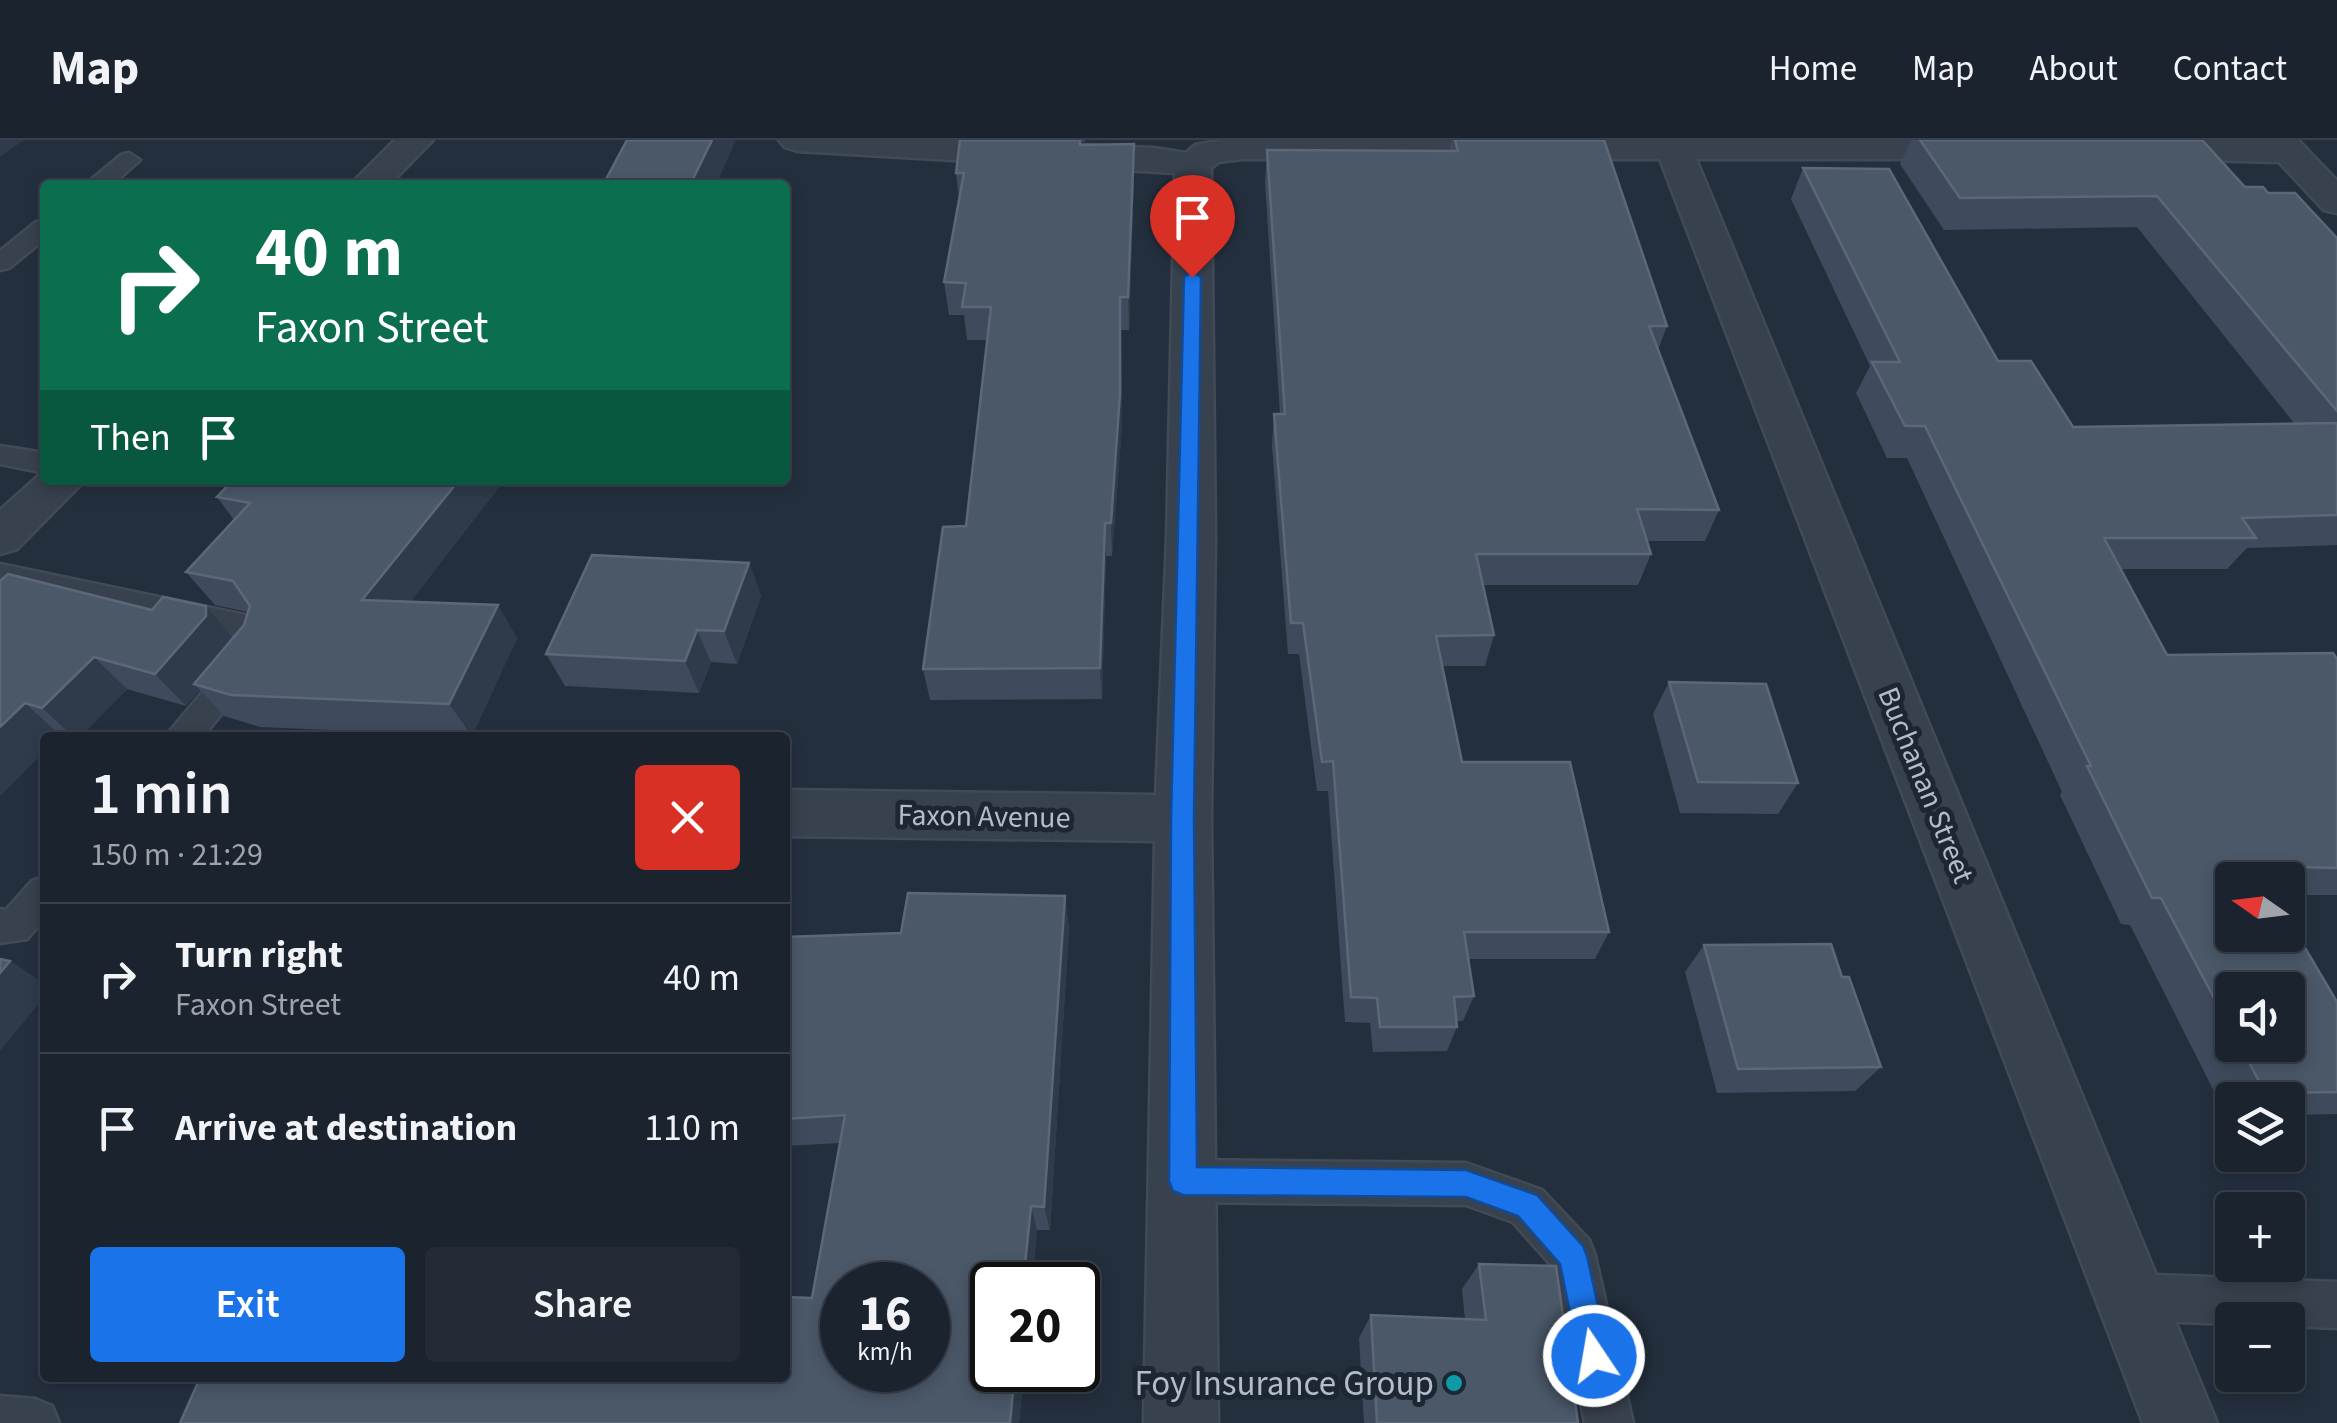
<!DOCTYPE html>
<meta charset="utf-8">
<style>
body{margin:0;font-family:"Source Sans 3",sans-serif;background:#242b36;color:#f1f3f6;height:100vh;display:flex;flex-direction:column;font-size:38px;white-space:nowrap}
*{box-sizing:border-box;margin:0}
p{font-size:32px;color:#a0a4aa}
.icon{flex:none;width:55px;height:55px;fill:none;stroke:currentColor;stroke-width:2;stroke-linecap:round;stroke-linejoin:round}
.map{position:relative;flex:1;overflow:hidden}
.side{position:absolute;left:40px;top:592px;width:750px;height:650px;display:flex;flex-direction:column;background:#1b232e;border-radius:10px;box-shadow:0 5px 15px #0003,0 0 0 2px #39404a}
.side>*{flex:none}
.banner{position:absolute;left:40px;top:40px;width:750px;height:305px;border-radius:10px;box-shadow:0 5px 15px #0003,0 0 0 2px #39404a;background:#0b6e4f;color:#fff;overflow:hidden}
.needle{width:65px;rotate:284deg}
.fabs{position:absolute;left:2215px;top:722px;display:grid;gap:20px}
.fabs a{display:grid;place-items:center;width:90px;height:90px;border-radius:10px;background:#1b232e;box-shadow:0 5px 15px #0003,0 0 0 2px #39404a;font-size:50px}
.speed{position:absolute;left:820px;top:1122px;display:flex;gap:20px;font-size:50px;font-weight:700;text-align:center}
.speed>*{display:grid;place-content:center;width:130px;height:130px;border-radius:50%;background:#1b232e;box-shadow:0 5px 15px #0003,0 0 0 2px #39404a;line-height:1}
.speed small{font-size:25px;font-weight:400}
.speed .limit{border:5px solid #111;border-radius:15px;background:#fff;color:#111}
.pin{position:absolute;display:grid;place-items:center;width:85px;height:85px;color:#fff;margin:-102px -42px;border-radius:50% 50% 50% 0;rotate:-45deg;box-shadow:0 0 10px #0007}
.pin .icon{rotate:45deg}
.me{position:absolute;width:110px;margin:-55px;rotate:348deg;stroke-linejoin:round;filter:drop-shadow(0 0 8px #0008)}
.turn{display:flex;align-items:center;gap:35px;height:210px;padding:0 50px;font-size:45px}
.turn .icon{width:130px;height:130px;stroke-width:2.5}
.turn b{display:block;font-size:70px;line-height:85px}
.then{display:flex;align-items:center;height:95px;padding:0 50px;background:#0003;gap:20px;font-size:38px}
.round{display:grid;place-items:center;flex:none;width:105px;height:105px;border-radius:10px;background:#242b36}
.head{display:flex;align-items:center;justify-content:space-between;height:170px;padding:0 50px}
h1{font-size:60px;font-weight:600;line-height:75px}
.cta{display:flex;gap:20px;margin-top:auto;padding:20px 50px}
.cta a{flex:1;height:115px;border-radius:10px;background:#1a73e8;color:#fff;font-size:40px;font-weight:600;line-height:115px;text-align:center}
.cta a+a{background:#242b36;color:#f1f3f6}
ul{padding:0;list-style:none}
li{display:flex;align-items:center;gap:30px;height:150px;padding:0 50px;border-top:2px solid #39404a}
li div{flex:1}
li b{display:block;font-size:38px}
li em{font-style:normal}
header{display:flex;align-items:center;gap:60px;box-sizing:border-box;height:140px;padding:0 50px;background:#1b232e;border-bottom:2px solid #39404a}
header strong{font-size:48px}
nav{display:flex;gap:55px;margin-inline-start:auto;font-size:35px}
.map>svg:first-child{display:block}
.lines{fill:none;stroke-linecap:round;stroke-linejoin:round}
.service-casing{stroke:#414a57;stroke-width:5}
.minor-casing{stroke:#414a57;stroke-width:5}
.tertiary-casing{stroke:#414a57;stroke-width:5}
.service{fill:#38414e;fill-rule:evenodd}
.minor{fill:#38414e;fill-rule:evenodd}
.tertiary{fill:#38414e;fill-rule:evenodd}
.wall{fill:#3f4b5c;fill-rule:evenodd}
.shaded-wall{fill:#2f3b4b}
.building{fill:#4b5868;stroke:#5c6777;stroke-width:2.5;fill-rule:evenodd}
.route{fill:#1a73e8;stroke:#114b97;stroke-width:2.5}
.culture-dot{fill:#0f9aa8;stroke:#1d2633;stroke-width:4}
.labels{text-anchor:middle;stroke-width:10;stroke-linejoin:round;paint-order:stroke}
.street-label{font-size:30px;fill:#b4bcc9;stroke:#1d2633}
.near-poi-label{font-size:35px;fill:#b4bcc9;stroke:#1d2633;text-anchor:end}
</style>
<header>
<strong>Map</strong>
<nav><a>Home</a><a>Map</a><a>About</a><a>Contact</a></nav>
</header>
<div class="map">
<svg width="2337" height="1283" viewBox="0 0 2337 1283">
<rect width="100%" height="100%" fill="#242f3e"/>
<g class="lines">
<defs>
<g id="service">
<polygon points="129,13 140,20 112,45 85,45 121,15"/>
<polygon points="45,80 45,99 9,128 0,130 0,111 36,82"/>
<polygon points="0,306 45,313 45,333 0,324"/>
<polygon points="0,424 259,478 273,498 269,515 202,598 164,598 238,510 238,496 0,446"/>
<polygon points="45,736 45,778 27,799 0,803 0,769 6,770 32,741"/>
<polygon points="1183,1020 1466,1023 1542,1050 1589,1100 1595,1116 1633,1283 1585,1283 1553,1127 1513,1082 1466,1065 1183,1062 1168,1056 1162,1041 1168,1026"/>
<polygon points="2130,1134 2337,1142 2337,1188 2288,1186 2288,1180 2232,1180 2232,1184 2130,1180 2114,1173 2107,1157 2114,1141"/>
<polygon points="0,1256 35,1259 52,1266 59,1283 0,1283"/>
</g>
<g id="minor">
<polygon points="779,0 942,0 1154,8 1186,13 1195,5 1224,0 1994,0 1999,8 1994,16 1981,19 1696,19 2217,1283 2143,1283 1660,19 1242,19 1219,22 1211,28 1215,398 1211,678 1218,1283 1144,1283 1155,701 785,696 785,650 1156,655 1167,398 1175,33 797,11 785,7"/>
<polygon points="2134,0 2298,0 2337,41 2337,73 2324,70 2279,22 2124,18 2119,10 2124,2"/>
</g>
<g id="tertiary">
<polygon points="395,0 433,0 389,45 350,45"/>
<polygon points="45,330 45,340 85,340 17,409 0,414 0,370"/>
</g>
</defs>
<use href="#service" class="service-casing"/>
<use href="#minor" class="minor-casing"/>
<use href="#tertiary" class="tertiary-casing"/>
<use href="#service" class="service"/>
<use href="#minor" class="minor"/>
<use href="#tertiary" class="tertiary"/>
</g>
<g class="wall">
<polygon points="960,0 1085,0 1084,2 1080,1 1081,5 1134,4 1134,36 1129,190 1121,190 1122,286 1112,416 1106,416 1102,559 930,560 923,529 966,386 987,200 967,200 964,175 949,175 944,142 959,58 956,33"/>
<polygon points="1451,0 1604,0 1667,186 1658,210 1719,370 1705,401 1647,401 1651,414 1638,445 1483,445 1494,495 1485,526 1443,526 1462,622 1609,792 1595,819 1468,819 1474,856 1463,881 1457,881 1457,887 1447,911 1373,912 1370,883 1345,882 1328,651 1317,651 1299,514 1288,514 1272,306 1274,274 1280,274 1265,42 1267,10 1449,11"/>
<path d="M1911 0H2202L2245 47 2268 53 2337 98V405L2247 408 2227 429H2121L2167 515 2337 519V755H2288V740H2232L2337 862V974L2288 975V960H2232V975H2226L2130 785 2121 784 2060 655 2062 652 1907 318H1887L1856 253 1870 226 1791 59 1803 28 1998 221 2073 287 2294 283 2137 87 1944 90 1900 24ZM2232 850 2288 905H2232Z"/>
<polygon points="233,340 495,340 499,347 410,462 517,498 472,596 260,587 224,576 200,550 186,566 127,549 79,598 70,598 60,595 0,656 0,441 233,498 244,485 248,472 215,465 186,432 234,380 217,357"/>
<polygon points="749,423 761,456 737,524 711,522 699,553 565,546 546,514"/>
<polygon points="1669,542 1798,643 1778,674 1680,673 1653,574"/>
<polygon points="1065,756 1069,789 1050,1090 1037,1090 1032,1145 992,1145 1024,1230 1019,1283 180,1283 785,1238 812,1158 840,1003 785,1006 785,797 901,793"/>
<polygon points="1704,805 1842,837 1881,927 1855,951 1717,953 1685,832"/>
<polygon points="1479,1124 1578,1283 1364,1283 1359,1198 1371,1175 1465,1179 1462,1149"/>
</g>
<g class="shaded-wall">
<polygon points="0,0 24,0 0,17"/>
<polygon points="712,0 736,0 716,45 690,45"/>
<polygon points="1134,4 1134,36 1129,190 1128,157"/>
<polygon points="1120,157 1122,286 1112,416 1111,383"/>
<polygon points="459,340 495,340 499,347 386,493 362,460"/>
<polygon points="1105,383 1106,416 1102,559 1100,528"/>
<polygon points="749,423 761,456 737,524 724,491"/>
<polygon points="498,465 517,498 472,596 449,564"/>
<polygon points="206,466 234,499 194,544 200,550 186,566 155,534"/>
<polygon points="697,490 711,522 699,553 685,521"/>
<polygon points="94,517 127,549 79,598 75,598 42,568"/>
<polygon points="25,563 60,595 57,598 45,598 45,610 0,656 0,587"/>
<polygon points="1065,756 1069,789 1050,1090 1044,1067"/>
<polygon points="10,821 45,844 45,856 0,911 0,833"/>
<polygon points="1031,1066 1037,1090 1032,1145 1023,1145"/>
<polygon points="1015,1230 1024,1230 1019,1283 1010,1283"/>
</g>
<g class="building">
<polygon points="627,0 712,0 690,45 603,45"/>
<polygon points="960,0 1080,0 1080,5 1134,4 1128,157 1120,157 1120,253 1111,383 1105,383 1100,528 923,529 943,387 966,386 991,167 962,167 966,143 944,142 964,33 956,33"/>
<polygon points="1455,0 1604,0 1667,186 1649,186 1719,370 1637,369 1651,414 1476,414 1494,495 1436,496 1462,622 1570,622 1609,792 1464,792 1474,856 1454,857 1457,887 1380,887 1377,858 1351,857 1333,621 1322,622 1303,483 1291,483 1274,274 1285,274 1267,10 1458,11"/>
<polygon points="1920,0 2202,0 2245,47 2263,47 2268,53 2295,53 2337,98 2337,271 2157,56 1960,58"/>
<polygon points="1803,28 1889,29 1998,221 2031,221 2073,287 2337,283 2337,375 2242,378 2256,398 2104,398 2167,515 2333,513 2337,519 2337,728 2256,726 2264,740 2232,740 2232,795 2288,795 2288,779 2337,862 2337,952 2265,953 2240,905 2288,905 2288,850 2232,850 2232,892 2161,758 2152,758 2087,626 2091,626 1925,286 1905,286 1872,222 1900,222"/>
<polygon points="233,340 459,340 362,460 498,465 449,564 231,555 194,544 244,485 250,466 233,441 186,432 250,363 217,357"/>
<polygon points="592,415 749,423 724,491 697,490 685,521 546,514"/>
<polygon points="8,434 152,470 163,457 206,466 206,476 155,534 94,517 42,568 25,563 0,587 0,441"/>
<polygon points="1669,542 1766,544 1798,643 1698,642"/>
<path d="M908 753 1065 756 1044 1067 1031 1066 1023 1145H992V1230H1015L1010 1283H180L200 1238H785V1157L812 1158 845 975 785 979V797L901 793ZM842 1145H928V1230H842Z"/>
<polygon points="1831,804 1842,837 1849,837 1881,927 1738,929 1704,805"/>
<polygon points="0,819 10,821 0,833"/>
<polygon points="1479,1124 1556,1126 1578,1283 1377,1283 1371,1175 1486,1180"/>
</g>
<polygon class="route" points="1192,132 1201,137 1194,678 1197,1027 1466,1030 1537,1055 1583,1106 1587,1116 1609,1216 1605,1227 1594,1231 1584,1227 1579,1216 1560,1124 1518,1076 1466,1057 1183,1055 1173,1051 1169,1041 1171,678 1184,137"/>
<circle class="culture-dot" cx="1454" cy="1243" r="10"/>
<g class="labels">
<g class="street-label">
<text transform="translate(1926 645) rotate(68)" y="10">Buchanan Street</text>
<text transform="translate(984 676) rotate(1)" y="10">Faxon Avenue</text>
</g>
<g class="near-poi-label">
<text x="1434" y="1255">Foy Insurance Group</text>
</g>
</g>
</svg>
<div class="fabs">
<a><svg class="needle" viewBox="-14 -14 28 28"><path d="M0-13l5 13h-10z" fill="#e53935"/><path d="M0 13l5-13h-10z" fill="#a0a4aa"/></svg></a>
<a><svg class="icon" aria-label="sound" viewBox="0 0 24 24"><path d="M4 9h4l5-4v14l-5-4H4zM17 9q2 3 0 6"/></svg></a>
<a><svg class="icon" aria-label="layers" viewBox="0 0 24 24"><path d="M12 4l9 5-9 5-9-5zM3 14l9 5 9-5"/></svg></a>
<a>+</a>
<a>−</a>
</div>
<div class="speed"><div>16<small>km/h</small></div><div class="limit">20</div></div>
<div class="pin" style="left:1192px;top:137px;background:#d93025"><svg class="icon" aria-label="arrive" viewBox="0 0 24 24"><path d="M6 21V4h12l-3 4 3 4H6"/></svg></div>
<svg class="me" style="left:1594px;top:1216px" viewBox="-20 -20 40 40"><circle r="17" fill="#1a73e8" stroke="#fff" stroke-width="3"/><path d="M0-11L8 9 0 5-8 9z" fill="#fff"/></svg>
<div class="banner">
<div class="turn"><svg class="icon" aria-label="right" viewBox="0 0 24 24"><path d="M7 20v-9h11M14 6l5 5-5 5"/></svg><div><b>40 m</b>Faxon Street</div></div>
<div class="then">Then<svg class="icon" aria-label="arrive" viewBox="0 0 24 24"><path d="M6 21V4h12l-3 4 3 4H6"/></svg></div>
</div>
<section class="side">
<div class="head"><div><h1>1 min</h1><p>150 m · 21:29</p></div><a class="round" style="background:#d93025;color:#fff"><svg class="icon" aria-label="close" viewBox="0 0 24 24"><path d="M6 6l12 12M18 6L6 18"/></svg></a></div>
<ul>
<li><svg class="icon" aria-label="right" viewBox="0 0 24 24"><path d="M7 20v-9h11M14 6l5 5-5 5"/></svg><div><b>Turn right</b><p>Faxon Street</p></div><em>40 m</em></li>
<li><svg class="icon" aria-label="arrive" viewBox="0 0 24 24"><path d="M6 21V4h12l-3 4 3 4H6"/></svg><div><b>Arrive at destination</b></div><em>110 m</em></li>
</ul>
<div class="cta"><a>Exit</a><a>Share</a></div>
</section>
</div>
